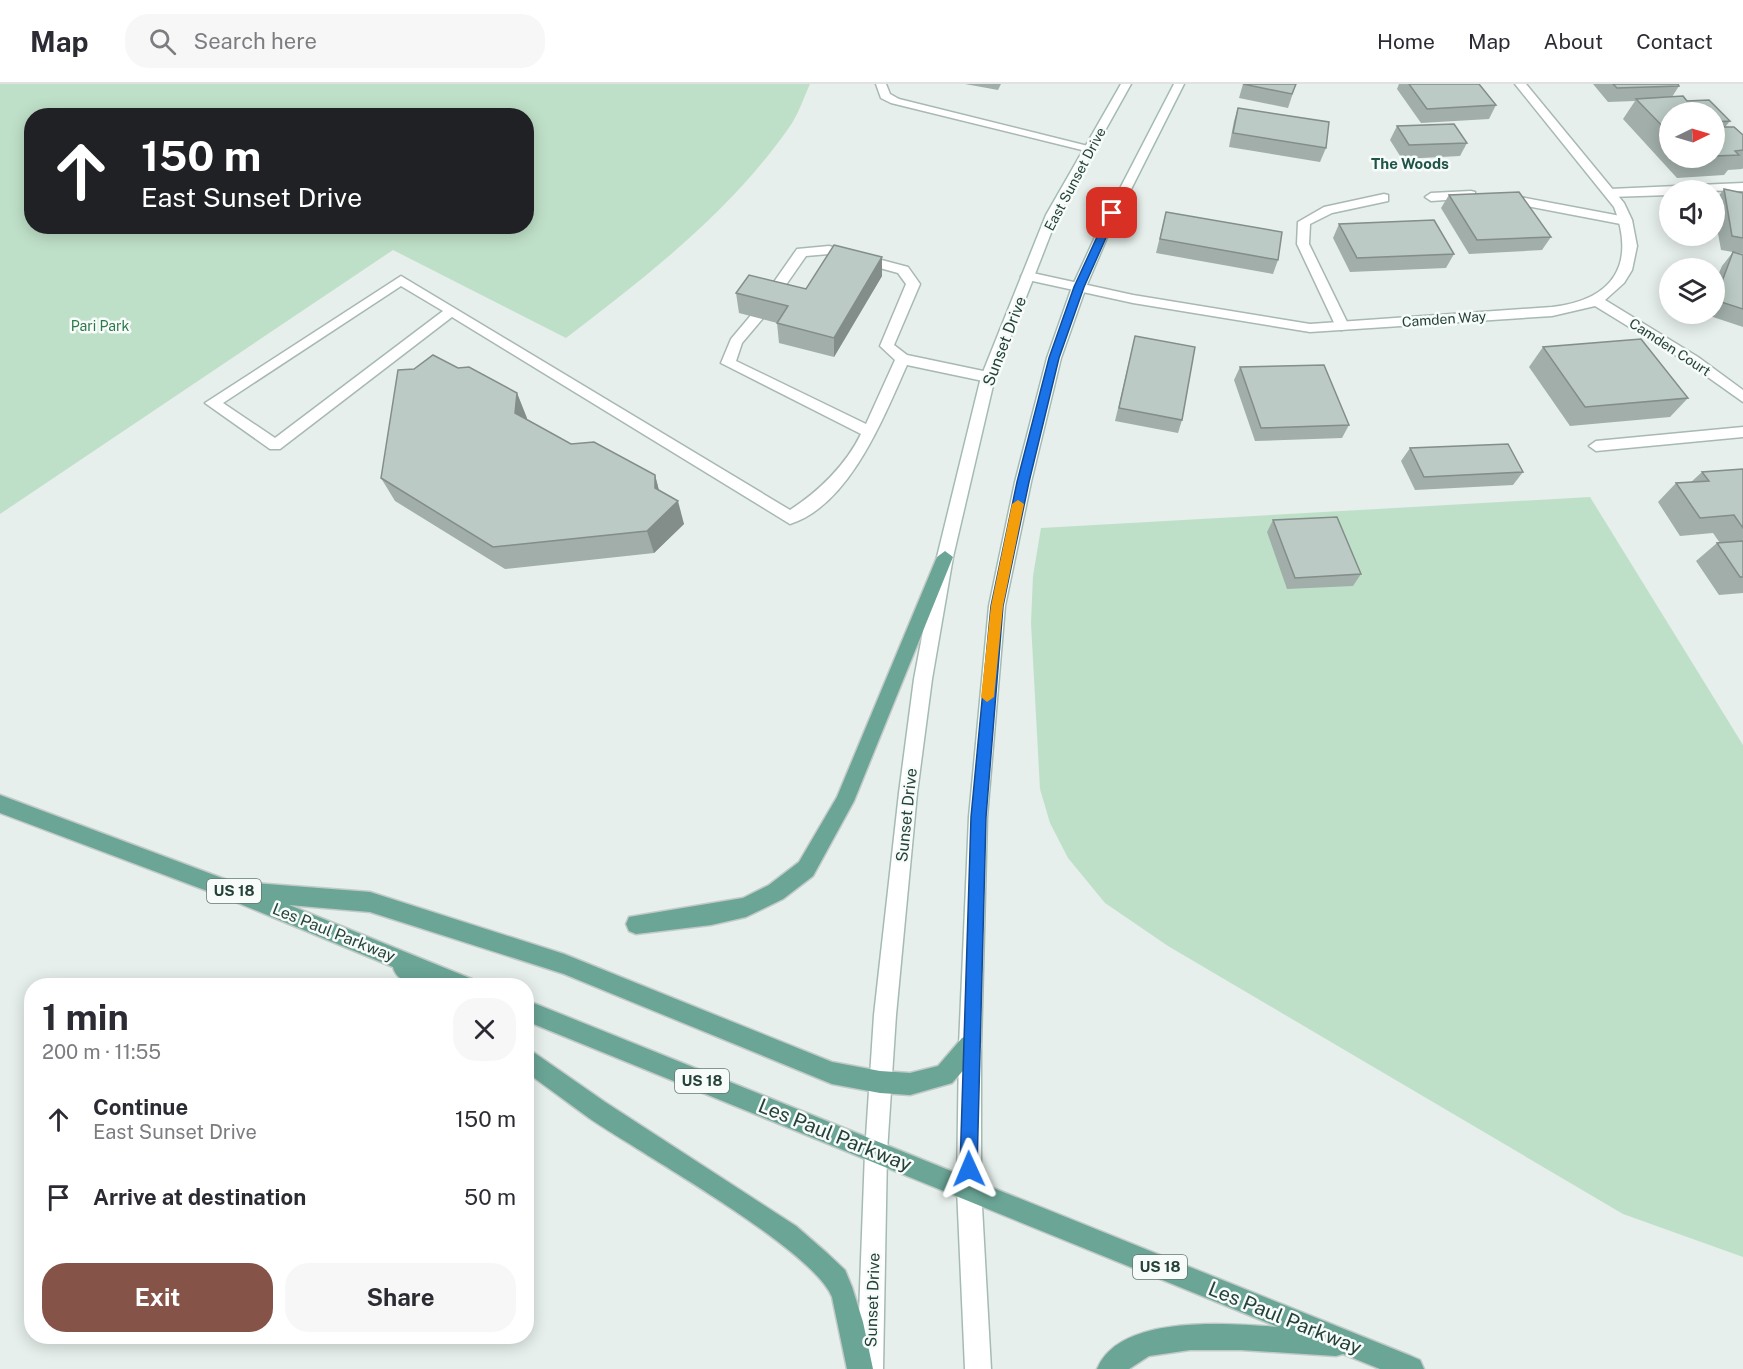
<!DOCTYPE html>
<meta charset="utf-8">
<style>
body{margin:0;font-family:"Public Sans",sans-serif;background:#f7f7f7;color:#2b2b33;height:100vh;display:flex;flex-direction:column;font-size:22px;white-space:nowrap}
*{box-sizing:border-box;margin:0}
p{font-size:20px;color:#7c7c81}
.icon{flex:none;width:33px;height:33px;fill:none;stroke:currentColor;stroke-width:2;stroke-linecap:round;stroke-linejoin:round}
.map{position:relative;flex:1;overflow:hidden}
.side{position:absolute;left:24px;top:894px;width:510px;height:366px;display:flex;flex-direction:column;background:#fff;border-radius:24px;box-shadow:0 3px 15px #0003}
.side>*{flex:none}
.banner{position:absolute;left:24px;top:24px;width:510px;height:126px;border-radius:24px;box-shadow:0 3px 15px #0003;background:#202124;color:#fff;overflow:hidden}
.needle{width:39px;rotate:85deg}
.tools{position:absolute;left:1659px;top:18px;display:grid;gap:12px}
.tools a{display:grid;place-items:center;width:66px;height:66px;border-radius:50%;background:#fff;box-shadow:0 3px 15px #0003;font-size:30px}
.pin{position:absolute;display:grid;place-items:center;width:51px;height:51px;color:#fff;margin:-26px;border-radius:12px;box-shadow:0 3px 9px #0006}
.me{position:absolute;width:66px;margin:-33px;rotate:359deg;stroke-linejoin:round;filter:drop-shadow(0 0 4px #0008)}
.turn{display:flex;align-items:center;gap:21px;height:126px;padding:0 18px;font-size:27px}
.turn .icon{width:78px;height:78px;stroke-width:2.5}
.turn b{display:block;font-size:42px;line-height:51px}
.round{display:grid;place-items:center;flex:none;width:63px;height:63px;border-radius:24px;background:#f7f7f7}
.overview{display:flex;align-items:center;justify-content:space-between;height:102px;padding:0 18px}
h1{font-size:36px;font-weight:700;line-height:45px}
.button{display:flex;gap:12px;margin-top:auto;padding:12px 18px}
.button a{flex:1;height:69px;border-radius:24px;background:#855347;color:#fff;font-size:24px;font-weight:700;line-height:69px;text-align:center}
.button a+a{background:#f7f7f7;color:#2b2b33}
ul{padding:0;list-style:none}
li{display:flex;align-items:center;gap:18px;height:78px;padding:0 18px}
li div{flex:1}
li b{display:block;font-size:22px}
li em{font-style:normal}
header{display:flex;align-items:center;gap:36px;box-sizing:border-box;height:84px;padding:0 30px;background:#fff;border-bottom:2px solid #e1e1e2}
header strong{font-size:28px}
nav{display:flex;gap:33px;margin-inline-start:auto;font-size:21px}
.search{width:420px;height:54px;background:#f7f7f7;display:flex;align-items:center;gap:15px;box-sizing:border-box;padding:0 21px;border-radius:24px;color:#7c7c81;font-size:22px}
.map>svg:first-child{display:block}
.green{fill:#bfe0c8;fill-rule:evenodd}
.lines{fill:none;stroke-linecap:round;stroke-linejoin:round}
.lane-casing{stroke:#a8b8b2;stroke-width:3}
.street-casing{stroke:#a8b8b2;stroke-width:3}
.secondary-casing{stroke:#a4bbb3;stroke-width:3}
.primary-casing{stroke:#c2cac8;stroke-width:3}
.lane{fill:#fff;fill-rule:evenodd}
.street{fill:#fff;fill-rule:evenodd}
.secondary{fill:#fff;fill-rule:evenodd}
.primary{fill:#6aa596;fill-rule:evenodd}
.wall{fill:#a1aea9;fill-rule:evenodd}
.shaded-wall{fill:#838d89}
.building{fill:#bbcac4;stroke:#838d89;stroke-width:1.5}
.route{fill:#1a73e8;stroke:#114b97;stroke-width:1.5}
.slow{fill:#f59e0b}
.labels{text-anchor:middle;stroke-width:5;stroke-linejoin:round;paint-order:stroke}
.far-street-label{font-size:14px;fill:#24423a;stroke:#f7fbf9}
.far-park-label{font-size:14px;fill:#2d7a4b;stroke:#f7fbf9}
.far-neighbourhood-label{font-size:15px;font-weight:bold;fill:#1f5548;stroke:#f7fbf9}
.shield{fill:#f7fbf9;stroke:#637a73;stroke-width:1.5}
.shield-label{font-size:15px;font-weight:bold;fill:#24423a}
.street-label{font-size:16px;fill:#24423a;stroke:#f7fbf9}
.near-street-label{font-size:20px;fill:#24423a;stroke:#f7fbf9}
</style>
<header>
<strong>Map</strong>
<div class="search"><svg class="icon" aria-label="search" viewBox="0 0 24 24"><circle cx="10" cy="10" r="6"/><path d="M15 15l6 6"/></svg>Search here</div>
<nav><a>Home</a><a>Map</a><a>About</a><a>Contact</a></nav>
</header>
<div class="map">
<svg width="1743" height="1285" viewBox="0 0 1743 1285">
<rect width="100%" height="100%" fill="#e6efeb"/>
<g class="green">
<path d="M0 0H810C803 15 798 32 788 45 729 129 647 192 566 254L393 166 0 430ZM32 32H526V142H32Z"/>
<polygon points="1590,413 1743,661 1743,1173 1623,1130 1168,862 1105,819 1068,774 1050,739 1040,705 1031,539 1033,492 1041,444"/>
</g>
<g class="lines">
<defs>
<g id="lane">
<polygon points="876,0 886,0 890,10 899,15 1096,64 1090,68 891,19 881,14"/>
<polygon points="1743,99 1743,107 1670,106 1670,111 1610,113 1604,109 1610,105"/>
<polygon points="1471,107 1475,108 1475,114 1431,117 1425,113 1431,109"/>
<polygon points="1384,110 1388,111 1388,117 1332,129 1310,140 1309,160 1349,242 1342,246 1337,245 1297,160 1298,138 1324,123"/>
<polygon points="1504,110 1626,133 1632,137 1626,141 1500,117 1500,111"/>
<path d="M829 162 908 183 920 200 894 261 907 271 988 288 995 293 988 298 907 281C884 332 850 421 790 440L452 233 280 365H270L205 319 401 192 790 426C818 408 846 381 861 350L721 279 731 255 752 230H762L764 233 742 259 736 277 866 340 895 276 880 262 906 200 898 189 829 170 806 172 774 218H764L762 215 797 165ZM401 202 443 227 275 354 223 319Z"/>
<polygon points="1743,343 1743,353 1596,367 1589,362 1596,357"/>
</g>
<path id="street" d="M1515 0H1526L1624 119 1632 136 1637 162 1632 186 1624 199 1605 216 1698 273 1743 306V318L1688 279 1595 222 1552 232 1310 248 1133 219 1028 196 1021 192 1028 188 1133 211 1310 240 1552 223C1614 216 1636 180 1614 123Z"/>
<g id="secondary">
<polygon points="1121,0 1131,0 1058,131 995,293 953,473 932,595 917,709 896,931 887,1068 883,1285 857,1285 865,1068 874,931 899,709 914,595 937,473 981,293 1046,131"/>
<polygon points="1174,0 1184,0 1109,149 1086,203 1061,274 1031,398 1005,522 987,733 981,962 981,1104 991,1285 965,1285 957,1104 959,962 969,733 989,522 1015,398 1047,274 1072,203 1097,149"/>
</g>
<g id="primary">
<polygon points="945,467 953,473 854,717 813,792 783,815 746,833 711,841 636,850 629,847 626,840 629,833 743,814 769,801 799,778 837,713 937,473"/>
<path d="M0 711 230 797 370 808 564 870 832 978 880 987 910 989 938 982 962 954 970 951 978 954 981 962 978 970 952 999 910 1011 880 1009 832 1000 564 890 370 828 289 821 472 895 475 902C453 902 399 910 393 883L226 814 0 729Z"/>
<path d="M526 916 1411 1272 1420 1276 1424 1285H1380L1343 1270 1336 1272 1241 1266H1190L1149 1272 1129 1285H1097C1120 1229 1230 1240 1278 1243L526 937Z"/>
<path d="M526 963 605 1018 796 1142 827 1169 845 1186 852 1203 863 1238 873 1285H847L832 1213C813 1165 640 1069 589 1034 568 1019 547 1003 526 988Z"/>
</g>
</defs>
<use href="#lane" class="lane-casing"/>
<use href="#street" class="street-casing"/>
<use href="#secondary" class="secondary-casing"/>
<use href="#primary" class="primary-casing"/>
<use href="#lane" class="lane"/>
<use href="#street" class="street"/>
<use href="#secondary" class="secondary"/>
<use href="#primary" class="primary"/>
</g>
<g class="wall">
<polygon points="965,0 1001,0 998,6"/>
<polygon points="1243,0 1296,0 1288,24 1239,14"/>
<polygon points="1399,0 1479,0 1496,21 1489,35 1421,39 1397,5"/>
<path d="M1593 0H1678L1679 2 1672 13 1683 12 1687 17 1709 16 1730 37 1725 43H1734L1743 51V84L1742 85 1728 86 1724 91 1677 94 1623 35 1635 17 1608 18ZM1670 28H1714V74H1670Z"/>
<polygon points="1238,24 1326,64 1320,78 1229,63 1234,37"/>
<polygon points="1397,42 1467,59 1460,72 1402,75 1390,56"/>
<polygon points="1724,105 1743,109 1743,170 1734,168 1743,171 1743,243 1704,230 1714,230 1714,200 1722,182 1733,168 1721,166 1714,127 1714,118"/>
<polygon points="1449,111 1551,153 1542,166 1469,170 1441,124"/>
<polygon points="1166,128 1278,176 1273,190 1156,169"/>
<polygon points="1339,140 1454,170 1446,184 1350,188 1333,154"/>
<polygon points="882,173 882,192 834,273 779,259 777,239 739,229 736,209 806,205"/>
<polygon points="1135,252 1182,336 1178,349 1115,337"/>
<polygon points="1543,263 1688,314 1670,333 1570,342 1529,283"/>
<polygon points="1240,283 1349,341 1342,354 1255,357 1234,296"/>
<polygon points="458,284 517,309 527,336 571,360 655,391 659,407 684,440 654,469 505,485 395,417 381,394"/>
<polygon points="1410,364 1523,388 1513,401 1415,406 1401,377"/>
<polygon points="1743,385 1743,509 1719,511 1696,477 1717,459 1720,459 1713,449 1680,452 1658,418 1676,399 1690,399 1702,388"/>
<polygon points="1273,436 1361,490 1353,502 1287,505 1267,448"/>
</g>
<g class="shaded-wall">
<polygon points="882,173 882,192 834,273 834,254"/>
<polygon points="517,309 527,334 525,353 515,329"/>
<polygon points="655,391 661,414 655,404"/>
<polygon points="678,417 684,440 654,469 647,447"/>
</g>
<g class="building">
<polygon points="1243,0 1296,0 1292,10"/>
<polygon points="1409,0 1479,0 1496,21 1427,25"/>
<polygon points="1613,0 1678,0 1679,2 1617,4"/>
<polygon points="1683,12 1687,17 1709,16 1730,37 1714,38 1714,28 1670,28 1670,50 1636,15"/>
<polygon points="1238,24 1329,38 1326,64 1233,49"/>
<polygon points="1714,39 1719,43 1734,43 1743,51 1743,66 1735,67 1739,71 1714,72"/>
<polygon points="1454,40 1467,59 1409,61 1397,42"/>
<polygon points="1724,105 1743,109 1743,154 1732,152"/>
<polygon points="1519,108 1551,153 1477,156 1449,111"/>
<polygon points="1166,128 1282,148 1278,176 1160,155"/>
<polygon points="1434,136 1454,170 1357,174 1339,140"/>
<polygon points="834,161 882,173 834,254 777,239 788,222 736,209 749,191 806,205"/>
<polygon points="1733,168 1743,171 1743,225 1715,216"/>
<polygon points="1135,252 1195,263 1182,336 1119,324"/>
<polygon points="1641,255 1688,314 1585,323 1543,263"/>
<polygon points="433,271 458,284 469,283 517,309 515,329 571,360 594,358 655,391 655,404 678,417 647,447 493,463 381,394 398,286 414,285"/>
<polygon points="1324,281 1349,341 1261,344 1240,283"/>
<polygon points="1508,360 1523,388 1424,393 1410,364"/>
<polygon points="1743,385 1743,444 1734,431 1700,434 1676,399 1709,397 1702,388"/>
<polygon points="1337,433 1361,490 1295,494 1273,436"/>
<polygon points="1743,457 1743,493 1740,493 1717,459"/>
</g>
<polygon class="route" points="1112,126 1117,129 1084,203 1059,274 1029,398 1003,522 986,733 977,1085 975,1091 969,1093 963,1091 960,1085 971,733 991,522 1017,398 1049,274 1074,203 1108,129"/>
<polygon class="slow" points="1018,416 1024,420 1003,522 994,613 987,618 981,613 991,522 1012,420"/>
<g class="labels">
<g class="far-street-label">
<text transform="translate(1075 95) rotate(-62)" y="5">East Sunset Drive</text>
<text transform="translate(1444 235) rotate(-4)" y="5">Camden Way</text>
<text transform="translate(1670 263) rotate(33)" y="5">Camden Court</text>
</g>
<g class="far-park-label">
<text x="100" y="247">Pari Park</text>
</g>
<g class="far-neighbourhood-label">
<text x="1410" y="85">The Woods</text>
</g>
<g class="shield">
<rect x="207" y="795" width="54" height="24" rx="4.5"/>
<rect x="675" y="985" width="54" height="24" rx="4.5"/>
<rect x="1133" y="1171" width="54" height="24" rx="4.5"/>
</g>
<g class="shield-label">
<text x="234" y="812">US 18</text>
<text x="702" y="1002">US 18</text>
<text x="1160" y="1188">US 18</text>
</g>
<g class="street-label">
<text transform="translate(1004 257) rotate(-69)" y="6">Sunset Drive</text>
<text transform="translate(906 731) rotate(-84)" y="6">Sunset Drive</text>
<text transform="translate(334 848) rotate(22)" y="6">Les Paul Parkway</text>
<text transform="translate(872 1216) rotate(-88)" y="6">Sunset Drive</text>
</g>
<g class="near-street-label">
<text transform="translate(835 1051) rotate(22)" y="7">Les Paul Parkway</text>
<text transform="translate(1285 1234) rotate(22)" y="7">Les Paul Parkway</text>
</g>
</g>
</svg>
<div class="tools">
<a><svg class="needle" viewBox="-14 -14 28 28"><path d="M0-13l5 13h-10z" fill="#e53935"/><path d="M0 13l5-13h-10z" fill="#7c7c81"/></svg></a>
<a><svg class="icon" aria-label="sound" viewBox="0 0 24 24"><path d="M4 9h4l5-4v14l-5-4H4zM17 9q2 3 0 6"/></svg></a>
<a><svg class="icon" aria-label="layers" viewBox="0 0 24 24"><path d="M12 4l9 5-9 5-9-5zM3 14l9 5 9-5"/></svg></a>
</div>
<div class="pin" style="left:1112px;top:129px;background:#d93025"><svg class="icon" aria-label="arrive" viewBox="0 0 24 24"><path d="M6 21V4h12l-3 4 3 4H6"/></svg></div>
<svg class="me" style="left:969px;top:1085px" viewBox="-20 -20 40 40"><path d="M0-17L14 15 0 8-14 15z" fill="#1a73e8" stroke="#fff" stroke-width="4"/></svg>
<div class="banner">
<div class="turn"><svg class="icon" aria-label="ahead" viewBox="0 0 24 24"><path d="M12 20V5M6 11l6-6 6 6"/></svg><div><b>150 m</b>East Sunset Drive</div></div>
</div>
<section class="side">
<div class="overview"><div><h1>1 min</h1><p>200 m · 11:55</p></div><a class="round"><svg class="icon" aria-label="close" viewBox="0 0 24 24"><path d="M6 6l12 12M18 6L6 18"/></svg></a></div>
<ul>
<li><svg class="icon" aria-label="ahead" viewBox="0 0 24 24"><path d="M12 20V5M6 11l6-6 6 6"/></svg><div><b>Continue</b><p>East Sunset Drive</p></div><em>150 m</em></li>
<li><svg class="icon" aria-label="arrive" viewBox="0 0 24 24"><path d="M6 21V4h12l-3 4 3 4H6"/></svg><div><b>Arrive at destination</b></div><em>50 m</em></li>
</ul>
<div class="button"><a>Exit</a><a>Share</a></div>
</section>
</div>
